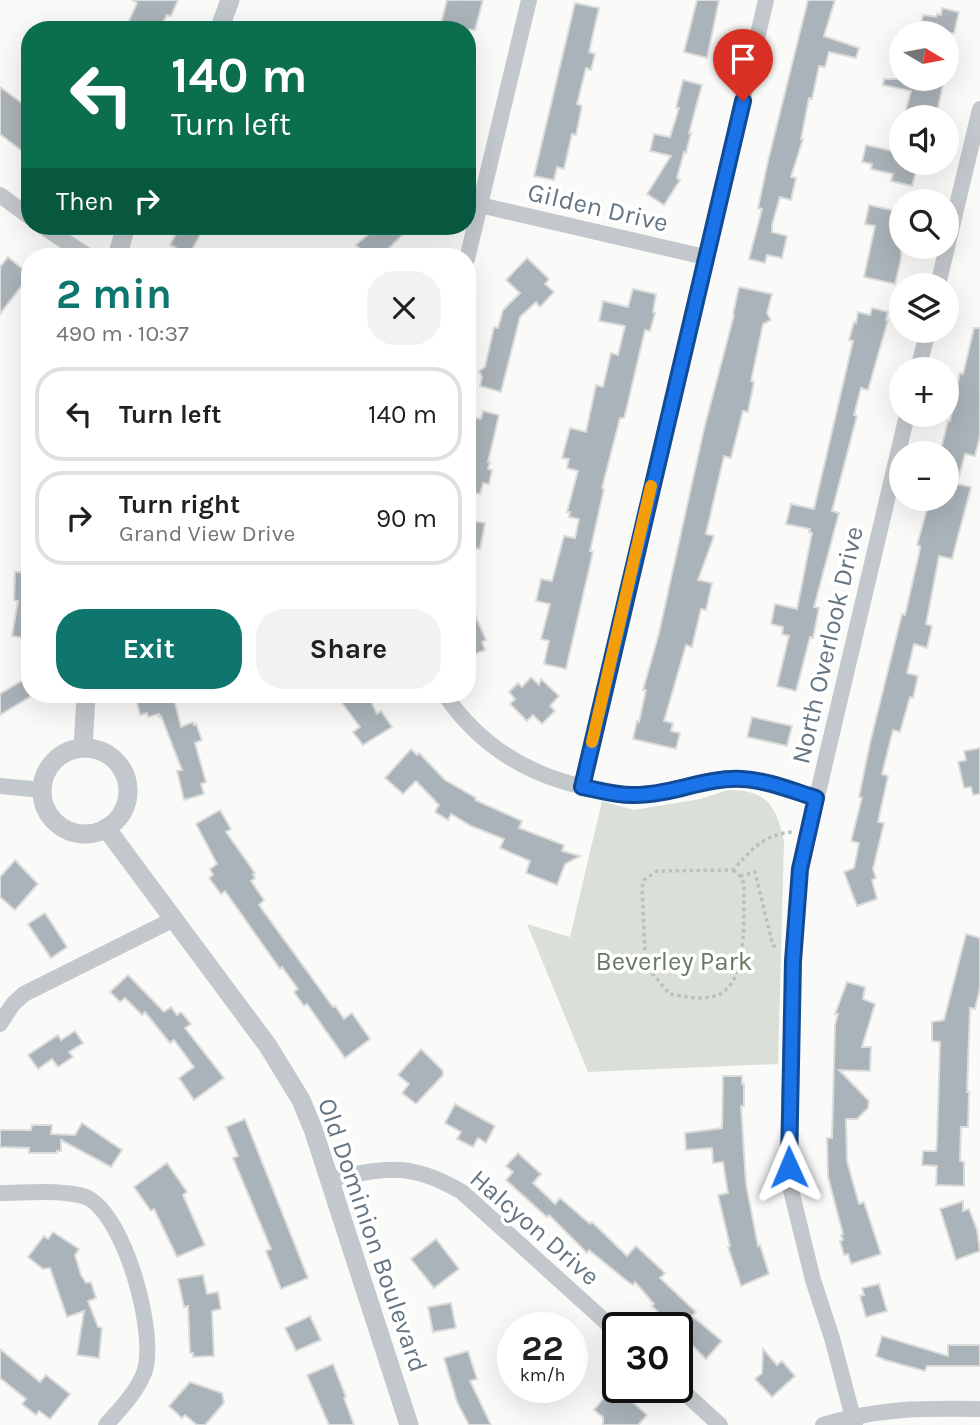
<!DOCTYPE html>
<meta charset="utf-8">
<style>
body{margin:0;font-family:Karla,sans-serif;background:#f2f2f2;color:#202124;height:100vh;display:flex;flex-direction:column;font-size:26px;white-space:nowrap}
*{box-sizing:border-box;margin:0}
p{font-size:23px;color:#757577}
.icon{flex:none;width:38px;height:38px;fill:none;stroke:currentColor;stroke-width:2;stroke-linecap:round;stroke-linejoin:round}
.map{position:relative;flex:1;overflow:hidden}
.side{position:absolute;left:21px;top:248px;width:455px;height:455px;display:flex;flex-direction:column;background:#fff;border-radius:28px;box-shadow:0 7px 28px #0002}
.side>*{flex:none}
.banner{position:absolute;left:21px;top:21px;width:455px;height:214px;border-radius:28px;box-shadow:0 7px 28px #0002;background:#0b6e4f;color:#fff;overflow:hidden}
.needle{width:46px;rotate:100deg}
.controls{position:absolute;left:889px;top:21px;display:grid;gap:14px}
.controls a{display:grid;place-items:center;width:70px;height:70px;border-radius:50%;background:#fff;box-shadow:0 7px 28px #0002;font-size:35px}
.speed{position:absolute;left:497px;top:1312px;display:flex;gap:14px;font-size:35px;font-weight:700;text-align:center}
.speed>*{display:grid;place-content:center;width:91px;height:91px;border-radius:50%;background:#fff;box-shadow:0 7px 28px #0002;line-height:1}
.speed small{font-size:18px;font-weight:400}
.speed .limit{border:4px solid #111;border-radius:10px;background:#fff;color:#111}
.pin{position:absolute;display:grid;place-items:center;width:60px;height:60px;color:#fff;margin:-72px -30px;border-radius:50% 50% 50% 0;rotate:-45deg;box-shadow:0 0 7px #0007}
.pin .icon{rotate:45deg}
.me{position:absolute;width:77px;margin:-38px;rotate:359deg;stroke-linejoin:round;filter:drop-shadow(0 0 5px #0008)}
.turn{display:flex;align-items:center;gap:24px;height:147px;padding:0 35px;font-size:32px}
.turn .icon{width:91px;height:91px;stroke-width:2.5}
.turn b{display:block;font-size:49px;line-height:60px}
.then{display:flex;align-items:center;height:66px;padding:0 35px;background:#0003;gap:14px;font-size:26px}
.round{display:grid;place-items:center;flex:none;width:74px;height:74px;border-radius:28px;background:#f2f2f2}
.headline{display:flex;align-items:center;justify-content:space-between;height:119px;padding:0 35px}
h1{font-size:42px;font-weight:700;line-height:52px;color:#0f766e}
.action{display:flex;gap:14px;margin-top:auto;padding:14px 35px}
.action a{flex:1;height:80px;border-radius:28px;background:#0f766e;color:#fff;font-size:28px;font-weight:700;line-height:80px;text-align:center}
.action a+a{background:#f2f2f2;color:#202124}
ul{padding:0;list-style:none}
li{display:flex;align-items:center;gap:21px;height:94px;margin:0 14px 10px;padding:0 21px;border:4px solid #e0e0e0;border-radius:28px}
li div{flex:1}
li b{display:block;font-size:26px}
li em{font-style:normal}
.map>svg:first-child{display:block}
.green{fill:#dadfd7}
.building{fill:#aab3b9;stroke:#dcdcda;stroke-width:2}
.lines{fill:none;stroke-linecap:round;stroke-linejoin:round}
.path{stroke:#bbbfc2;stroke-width:3.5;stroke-dasharray:3.5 3.5;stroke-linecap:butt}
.minor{stroke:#c3c8cc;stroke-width:16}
.tertiary{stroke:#c3c8cc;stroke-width:19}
.route-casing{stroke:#114b97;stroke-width:18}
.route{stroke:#1a73e8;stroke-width:12}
.slow{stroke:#f59e0b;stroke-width:12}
.labels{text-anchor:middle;stroke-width:7;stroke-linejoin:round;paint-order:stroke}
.street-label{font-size:26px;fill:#657683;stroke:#fff}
.park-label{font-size:26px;fill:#687a64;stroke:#fff}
</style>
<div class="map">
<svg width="980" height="1425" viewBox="0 0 980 1425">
<rect width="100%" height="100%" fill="#fafaf8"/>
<path class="green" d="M728 790C767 790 776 805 784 841L778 1064 588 1072 527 924 570 937 602 801 634 810 700 799Z"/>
<g class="building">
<polygon points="132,0 178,0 171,16 167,15 159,30 125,30 137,3"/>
<polygon points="447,0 483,0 475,30 440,27"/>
<polygon points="697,0 719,0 707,58 684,52"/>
<polygon points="808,0 835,0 824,36 859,48 856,58 829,52 825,67 819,66 812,99 809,98 801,139 803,139 791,177 796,178 791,200 780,197 772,225 772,232 787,236 782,258 767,255 765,263 749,259 762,209 758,208 768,161"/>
<polygon points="575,3 599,8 589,52 595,54 591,70 586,68 577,104 582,106 576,135 572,134 564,169 557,167 554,180 534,176"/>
<polygon points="942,8 959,12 954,33 919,33 923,15 936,17 937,14 941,15"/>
<polygon points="884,79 944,79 936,117 904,117 911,91 883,85"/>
<polygon points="683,80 702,85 689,133 691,133 686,153 684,152 677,178 680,180 664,205 647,194 671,156 650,151 654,134 670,137 679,108 676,108"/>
<polygon points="0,87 30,109 30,140 22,151 0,134"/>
<polygon points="866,145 901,153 901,163 918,163 912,186 891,181 893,174 871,169 872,164 862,162"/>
<polygon points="869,205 901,212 901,259 895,284 864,277 875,226 865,224"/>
<polygon points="180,226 202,226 198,234 200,235 189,255 170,245"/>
<polygon points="378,226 411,226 380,257 367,257 356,245"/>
<polygon points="8,257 30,275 0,314 0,267"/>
<polygon points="527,258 549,279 545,284 554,292 540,307 536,302 520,317 501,392 480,386 482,377 479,371 485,367 494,327 498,328 503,310 520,293 506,280"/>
<polygon points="739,287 772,294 767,313 771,320 763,324 751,381 754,382 748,412 743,411 731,458 724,456 706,534 714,536 698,580 712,583 706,610 701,609 692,647 686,645 664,721 673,723 671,731 680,733 676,749 633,739 637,721 639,722 646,690 643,690 659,633 704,429 734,315 733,314"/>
<polygon points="633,289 656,294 653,312 655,313 650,331 645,330 625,415 624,418 620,418 602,488 604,489 590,551 593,552 566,669 544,664 549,641 541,639 550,604 536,601 541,579 552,581 564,536 575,538 579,519 569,517 570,512 567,512 578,471 567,468 569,459 562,458 570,428 586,432 596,385 603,387 611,353 618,355 625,326 599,321 603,301 628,307"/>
<polygon points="872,308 888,312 886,320 888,320 868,390 861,388 854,415 857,416 832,511 839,513 814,607 819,608 813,638 810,637 796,691 777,686 789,636 782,634 783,627 771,624 775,604 797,609 812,533 809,532 810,529 786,524 791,504 814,509 853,341 849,340 854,322 856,323 858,312 870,315"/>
<polygon points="974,328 980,328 980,436 975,456 965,454 957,484 971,487 952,559 939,556 926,624 932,626 927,648 914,644 907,673 918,676 913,698 910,697 900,732 893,730 882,774 888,776 878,822 884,823 873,869 876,878 872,880 877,899 857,906 844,872 854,868 859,843 851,841 862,798 859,797 870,743 902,614 905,615 919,554 920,546 917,545 930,499 947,499 947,453 940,453 948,421 950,421 960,373 963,374"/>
<polygon points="483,411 499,415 488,462 490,462 488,469 492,470 489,484 483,483 480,494 467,491 467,440 473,417 481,419"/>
<polygon points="467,520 485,523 480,549 467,547"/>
<polygon points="15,572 30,572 30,639 12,636 18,601 14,600"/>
<polygon points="467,597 486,640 482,642 485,650 467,657"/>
<polygon points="30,676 30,695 33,695 0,715 0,694"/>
<polygon points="531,677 539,685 541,679 559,696 550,706 555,711 542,724 533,715 527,721 510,704 515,699 509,692 518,683 522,687"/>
<polygon points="135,695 173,695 181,727 193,722 194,725 196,724 202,740 195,743 206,782 201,784 204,794 184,800 177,771 182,770 161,716 159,717 159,714 148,717 147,713 140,715"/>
<polygon points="336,695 368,695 377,714 381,711 392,727 363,745 353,732 360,727"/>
<polygon points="752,717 792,726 787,746 747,737"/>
<polygon points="980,748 980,794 973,795 971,787 964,788 958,762 966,760 964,751"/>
<polygon points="411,749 417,755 419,753 445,780 476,798 475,800 522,821 519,828 564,845 562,851 580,856 565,864 557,885 526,873 530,861 500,848 504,839 471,826 451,814 448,820 435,812 439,805 416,781 403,794 385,778"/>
<polygon points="220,810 231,829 226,832 255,873 253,874 255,878 251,881 264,900 259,905 333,1007 335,1006 344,1019 352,1013 370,1039 345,1058 307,1004 304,1006 294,992 298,989 282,967 280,969 225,891 221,894 209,878 213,875 210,869 217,864 196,824"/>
<polygon points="15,860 38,884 15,910 0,897 0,877"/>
<polygon points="45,913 67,947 51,958 28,924"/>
<polygon points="966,934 980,938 980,988 975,1009 970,1008 967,1092 969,1092 968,1127 961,1127 960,1161 964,1162 964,1186 936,1185 937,1166 922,1165 923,1151 936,1151 937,1141 940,1042 932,1041 932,1022 944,1020"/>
<polygon points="128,975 164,1012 171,1007 177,1015 181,1012 191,1024 185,1028 224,1078 194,1100 179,1078 194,1067 174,1040 170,1043 145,1012 142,1015 125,998 120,1002 110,992"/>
<polygon points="847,982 865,987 863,999 875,1004 862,1047 871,1047 870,1071 839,1070 869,1101 868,1108 857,1119 846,1119 847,1161 859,1204 864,1202 881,1254 851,1264 848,1254 844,1255 840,1241 843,1240 841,1235 843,1234 828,1177 827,1138 832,1138 835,1025 838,1014 835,1014"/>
<polygon points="75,1031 83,1043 69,1052 73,1057 58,1067 52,1059 38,1069 28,1055 58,1035 61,1040"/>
<polygon points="421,1049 443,1071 443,1075 416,1104 402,1093 409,1084 398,1075"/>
<polygon points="723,1076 742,1076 742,1084 744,1084 744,1106 741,1106 746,1184 758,1246 760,1245 769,1274 741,1286 728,1247 730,1246 718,1195 728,1193 723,1162 713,1163 712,1148 686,1150 685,1133 722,1128"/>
<polygon points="455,1104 495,1126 486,1143 478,1138 473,1147 457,1139 461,1132 445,1123"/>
<polygon points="245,1119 308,1278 281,1289 266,1251 271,1249 233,1158 238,1156 226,1127"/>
<polygon points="82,1123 122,1150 111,1167 61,1140 61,1151 57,1151 57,1153 29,1153 29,1148 0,1147 0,1130 31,1130 32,1125 52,1125 51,1134 75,1135"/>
<polygon points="518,1153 541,1174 533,1183 555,1204 560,1198 590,1224 592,1222 627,1256 636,1246 665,1273 660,1278 696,1312 692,1316 722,1341 706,1359 687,1340 690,1337 666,1314 663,1317 652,1306 654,1304 635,1282 633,1285 627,1281 589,1250 587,1253 549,1215 547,1217 506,1180 513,1172 506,1166"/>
<polygon points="167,1163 187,1192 183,1195 205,1245 177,1257 154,1209 151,1211 134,1187"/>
<polygon points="963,1201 963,1211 969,1209 977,1230 980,1251 956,1260 940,1209"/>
<polygon points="53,1232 79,1249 75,1255 81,1275 86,1283 91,1282 96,1298 88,1301 98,1327 102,1328 99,1358 77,1355 84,1311 67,1317 50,1268 43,1269 28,1257 44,1236 48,1239"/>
<polygon points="436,1239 459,1269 434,1288 411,1259"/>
<polygon points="203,1275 207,1294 218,1292 221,1309 212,1311 214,1356 193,1357 193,1353 190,1353 188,1306 184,1307 178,1279"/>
<polygon points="879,1284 887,1311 866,1317 860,1296 864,1295 862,1288"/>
<polygon points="451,1303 456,1328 433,1332 428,1307"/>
<polygon points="310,1316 321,1340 296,1351 285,1328"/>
<polygon points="882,1336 948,1356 948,1345 980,1345 980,1366 927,1366 925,1371 885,1360 876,1356"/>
<polygon points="0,1349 40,1382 46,1375 70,1394 50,1419 39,1411 36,1415 22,1404 26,1399 0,1378"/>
<polygon points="763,1349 777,1365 782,1361 795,1376 772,1397 755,1379 762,1373"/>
<polygon points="468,1351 477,1379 470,1381 491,1425 469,1425 457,1402 444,1358"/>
<polygon points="333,1364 346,1397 344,1398 354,1425 329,1425 307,1375"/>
<polygon points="190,1382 222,1393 224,1403 205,1425 197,1425 185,1415 182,1418 169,1406"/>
<polygon points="614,1386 647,1415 638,1425 603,1425 603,1417 594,1410"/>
</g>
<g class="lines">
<g class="path">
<path d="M733 870 740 876 744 884C743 913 749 979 720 994 707 1001 685 997 670 994L649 970 645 952 642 888 644 880 657 871 733 870C752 849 763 835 792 832"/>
<polyline points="740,876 755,872 773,946 778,946"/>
</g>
<g class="minor">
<polyline points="0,195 30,217"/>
<polyline points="480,205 705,257"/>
<polyline points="42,226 89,257"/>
<polyline points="467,259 529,0"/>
<polyline points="938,285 980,109"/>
<polyline points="918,369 928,331"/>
<path d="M445 695C480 746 529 776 589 788 605 792 621 796 637 795 673 794 707 776 743 779 767 781 793 791 816 798"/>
<polyline points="0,786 42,790"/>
<polyline points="582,787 766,0"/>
<polyline points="0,1024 13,1004 24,994 174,919"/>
<path d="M330 1179C386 1168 410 1161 462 1192L618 1333"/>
<path d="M0 1193C24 1193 64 1189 86 1197 125 1214 158 1336 144 1373 136 1393 120 1409 106 1425"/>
<polyline points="677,1386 720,1425"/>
<path d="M823 1425C878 1408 923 1408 980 1409"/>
<polyline points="855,1425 832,1338 813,1280 790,1186 788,1148 793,961 800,869 907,415"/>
</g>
<g class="tertiary">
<polyline points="219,30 230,0"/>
<polyline points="117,257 126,226"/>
<circle cx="85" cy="791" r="43"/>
<polyline points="83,748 86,695"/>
<polyline points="106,828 268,1046 301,1100 313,1129 409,1425"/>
</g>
</g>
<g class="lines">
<defs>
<path id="route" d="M743 101 582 787C599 790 617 796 635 795 672 795 705 777 742 779 766 780 793 791 816 798L800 869 793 961 789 1167"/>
</defs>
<use href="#route" class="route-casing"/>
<use href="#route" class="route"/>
<polyline class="slow" points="592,742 651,486"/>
</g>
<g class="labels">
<g class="street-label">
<text transform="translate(598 207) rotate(13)" y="9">Gilden Drive</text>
<text transform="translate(827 645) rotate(-77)" y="9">North Overlook Drive</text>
<text transform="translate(535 1227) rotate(41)" y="9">Halcyon Drive</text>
<text transform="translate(373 1235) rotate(71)" y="9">Old Dominion Boulevard</text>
</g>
<g class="park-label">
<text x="674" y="970">Beverley Park</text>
</g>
</g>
</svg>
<div class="controls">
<a><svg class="needle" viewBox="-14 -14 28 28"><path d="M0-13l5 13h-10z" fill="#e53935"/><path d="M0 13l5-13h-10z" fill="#757577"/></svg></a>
<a><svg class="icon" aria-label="sound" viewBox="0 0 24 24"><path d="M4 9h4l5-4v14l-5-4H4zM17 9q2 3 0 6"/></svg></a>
<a><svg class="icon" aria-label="search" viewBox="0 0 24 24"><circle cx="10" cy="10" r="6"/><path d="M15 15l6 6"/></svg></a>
<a><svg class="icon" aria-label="layers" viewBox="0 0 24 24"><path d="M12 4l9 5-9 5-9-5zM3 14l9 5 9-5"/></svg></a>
<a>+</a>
<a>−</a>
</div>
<div class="speed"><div>22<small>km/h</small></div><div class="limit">30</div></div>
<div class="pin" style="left:743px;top:101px;background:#d93025"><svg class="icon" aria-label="arrive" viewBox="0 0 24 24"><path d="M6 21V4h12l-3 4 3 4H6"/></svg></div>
<svg class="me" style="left:789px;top:1167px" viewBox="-20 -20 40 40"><path d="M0-17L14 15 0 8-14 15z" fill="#1a73e8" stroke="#fff" stroke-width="4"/></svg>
<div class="banner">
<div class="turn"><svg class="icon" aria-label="left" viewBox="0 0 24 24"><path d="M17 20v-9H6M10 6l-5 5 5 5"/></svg><div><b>140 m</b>Turn left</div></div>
<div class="then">Then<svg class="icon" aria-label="right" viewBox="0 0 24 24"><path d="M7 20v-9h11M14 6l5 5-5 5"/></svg></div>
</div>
<section class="side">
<div class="headline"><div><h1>2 min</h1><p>490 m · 10:37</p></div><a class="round"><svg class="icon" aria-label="close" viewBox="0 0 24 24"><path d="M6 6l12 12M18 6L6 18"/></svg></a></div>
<ul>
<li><svg class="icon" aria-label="left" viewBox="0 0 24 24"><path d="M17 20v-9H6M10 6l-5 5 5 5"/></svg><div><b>Turn left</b></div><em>140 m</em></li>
<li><svg class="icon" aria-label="right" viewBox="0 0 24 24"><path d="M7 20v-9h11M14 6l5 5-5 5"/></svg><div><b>Turn right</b><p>Grand View Drive</p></div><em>90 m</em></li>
</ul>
<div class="action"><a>Exit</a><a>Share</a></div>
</section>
</div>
